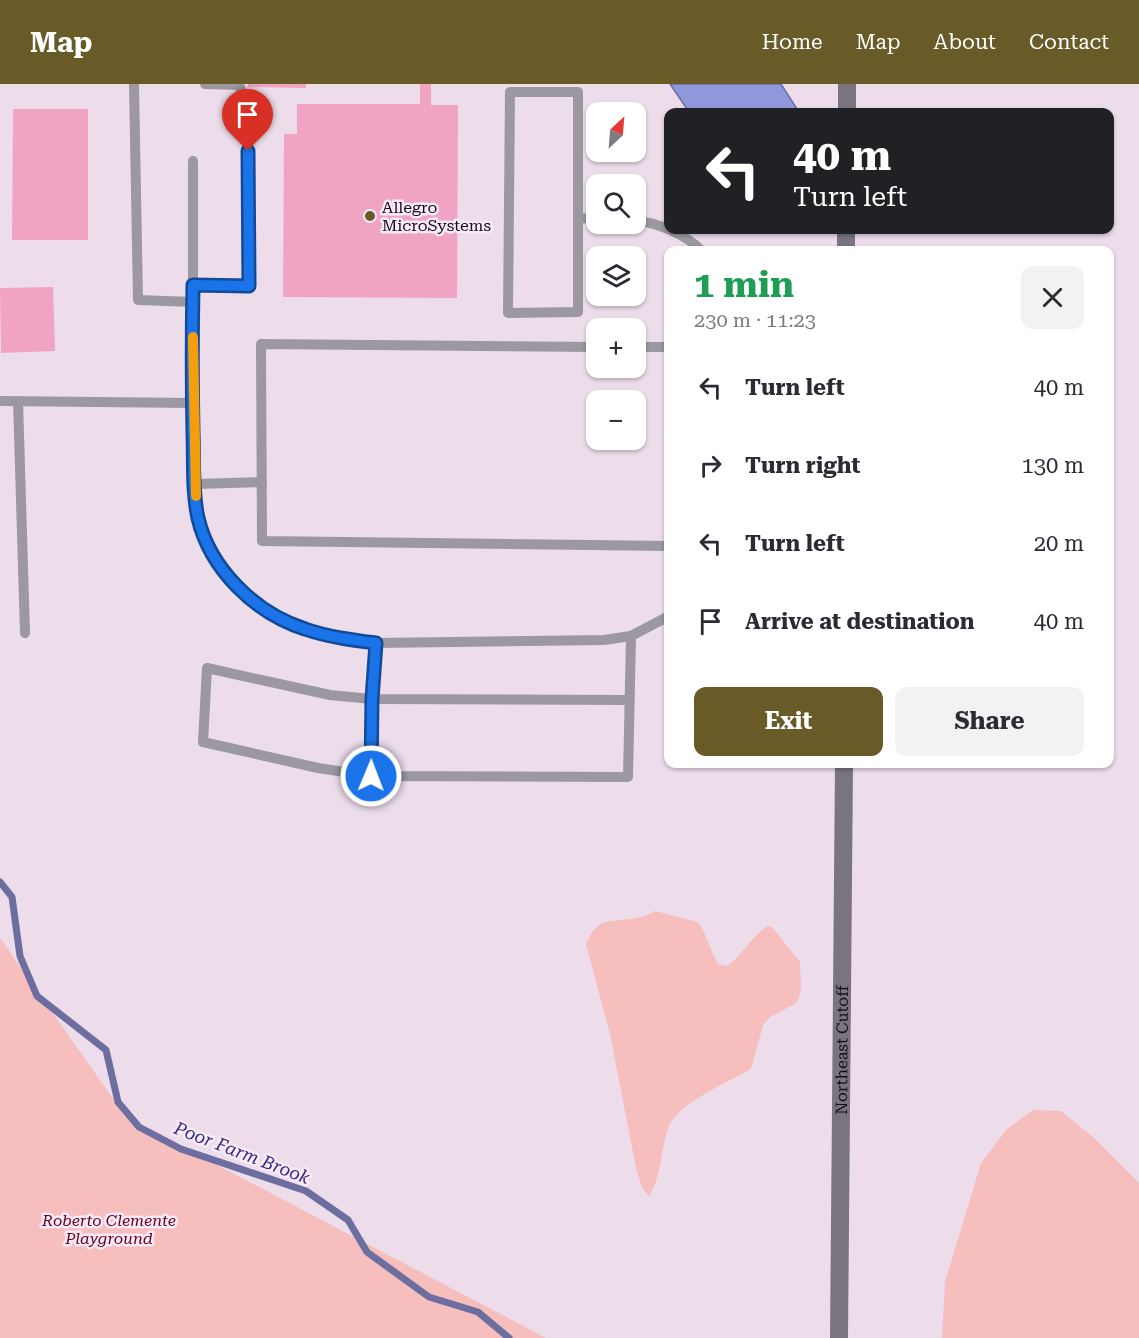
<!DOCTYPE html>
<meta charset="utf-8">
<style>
body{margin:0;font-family:"Roboto Serif",serif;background:#f2f2f3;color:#2b2b33;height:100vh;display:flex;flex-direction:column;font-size:22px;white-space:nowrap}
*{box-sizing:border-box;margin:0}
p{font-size:20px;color:#7c7c81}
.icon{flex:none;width:33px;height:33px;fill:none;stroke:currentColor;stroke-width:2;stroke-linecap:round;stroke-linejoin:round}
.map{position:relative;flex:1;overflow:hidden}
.drawer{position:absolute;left:664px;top:162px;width:450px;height:522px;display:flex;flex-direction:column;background:#fff;border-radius:12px;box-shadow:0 2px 4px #0004}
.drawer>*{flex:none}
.top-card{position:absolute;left:664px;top:24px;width:450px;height:126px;border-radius:12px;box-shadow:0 2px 4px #0004;background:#202124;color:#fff;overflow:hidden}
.needle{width:39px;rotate:26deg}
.controls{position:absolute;left:586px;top:18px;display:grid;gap:12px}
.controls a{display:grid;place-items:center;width:60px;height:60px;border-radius:12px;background:#fff;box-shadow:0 2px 4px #0004;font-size:30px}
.pin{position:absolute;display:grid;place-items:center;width:51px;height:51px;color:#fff;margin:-62px -26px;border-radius:50% 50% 50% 0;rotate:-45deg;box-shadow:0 0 6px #0007}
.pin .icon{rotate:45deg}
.me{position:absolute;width:66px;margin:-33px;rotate:1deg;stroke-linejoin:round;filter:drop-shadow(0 0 4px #0008)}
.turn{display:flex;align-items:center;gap:21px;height:126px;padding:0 30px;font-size:27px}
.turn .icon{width:78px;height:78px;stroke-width:2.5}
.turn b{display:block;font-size:42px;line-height:51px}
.round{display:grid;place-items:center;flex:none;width:63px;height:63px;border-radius:12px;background:#f2f2f3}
.headline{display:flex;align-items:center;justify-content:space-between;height:102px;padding:0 30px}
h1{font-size:36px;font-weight:700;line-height:45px;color:#1e9e55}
.action{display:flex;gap:12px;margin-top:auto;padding:12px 30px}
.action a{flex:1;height:69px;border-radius:12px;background:#685b28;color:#fff;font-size:24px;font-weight:700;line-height:69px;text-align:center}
.action a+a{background:#f2f2f3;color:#2b2b33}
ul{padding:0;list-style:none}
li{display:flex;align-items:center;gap:18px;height:78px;padding:0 30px}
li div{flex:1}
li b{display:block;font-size:22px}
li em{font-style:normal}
header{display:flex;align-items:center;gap:36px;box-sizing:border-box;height:84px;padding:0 30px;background:#685b28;color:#fff}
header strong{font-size:28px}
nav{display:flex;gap:33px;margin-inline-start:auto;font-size:21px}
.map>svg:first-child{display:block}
.green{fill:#f6bebd}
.water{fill:#9097db;stroke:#6b6e9f;stroke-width:1.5}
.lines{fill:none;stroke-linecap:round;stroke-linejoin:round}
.stream{stroke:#6b6e9f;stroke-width:7}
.building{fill:#f1a3c2}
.lane{stroke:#9b98a0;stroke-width:10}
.secondary{stroke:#79747f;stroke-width:18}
.route-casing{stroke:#114b97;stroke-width:15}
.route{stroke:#1a73e8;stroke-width:10}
.slow{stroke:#f59e0b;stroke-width:10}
.poi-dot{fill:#685b28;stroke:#faeaf9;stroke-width:2}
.labels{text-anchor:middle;stroke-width:5;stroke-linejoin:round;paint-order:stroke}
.poi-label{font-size:16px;fill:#140f13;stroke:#faeaf9;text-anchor:start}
.street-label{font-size:16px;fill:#140f13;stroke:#faeaf9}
.park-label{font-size:16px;font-style:italic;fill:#640015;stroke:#faeaf9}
.water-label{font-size:18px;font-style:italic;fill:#2f2d7c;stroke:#faeaf9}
</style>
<header>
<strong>Map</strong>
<nav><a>Home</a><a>Map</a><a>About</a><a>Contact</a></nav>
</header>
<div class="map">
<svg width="1139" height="1254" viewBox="0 0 1139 1254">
<rect width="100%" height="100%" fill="#edddeb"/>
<g class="green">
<path d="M655 827 698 838C707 851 710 866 718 880L727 882C743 871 754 849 768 842L772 843 800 878 801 904 799 914 795 920 770 933 763 941 751 985C730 997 680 1019 670 1040 660 1063 663 1090 649 1112L643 1105 637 1089 610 950 586 860C598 831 611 839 637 834 643 833 649 830 655 827Z"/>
<polygon points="0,854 126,1033 546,1254 0,1254"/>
<polygon points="1033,1026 1061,1027 1093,1053 1139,1099 1139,1254 942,1254 945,1198 981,1079 1007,1045"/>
</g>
<polygon class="water" points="670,0 781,0 799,28 689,28"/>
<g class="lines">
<polyline class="stream" points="0,798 12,813 20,872 37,912 106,966 118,1018 139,1043 181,1065 306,1107 348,1136 367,1168 429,1213 478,1228 509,1254"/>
</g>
<g class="building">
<polygon points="248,0 306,0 306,4 248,3"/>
<polygon points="420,0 431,0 431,21 458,21 457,214 283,213 284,50 297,50 297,20 420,20"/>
<polygon points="13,25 88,25 88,156 12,156"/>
<polygon points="53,203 55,267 1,269 0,204"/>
</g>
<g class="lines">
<g class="lane">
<polyline points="134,0 138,216 193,218"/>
<polygon points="510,8 578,8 578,228 508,229"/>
<polyline points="578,134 597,135"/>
<path d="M636 137C657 138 686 151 701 166"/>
<polyline points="193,201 249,202 247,21 239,1 205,0"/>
<polyline points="597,263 261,260 262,457 669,462"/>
<polyline points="636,263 669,263"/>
<path d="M0 317 193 319C194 356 190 397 198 434 209 485 256 529 304 545 328 553 352 556 376 559L604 556 631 552 669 532"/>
<polyline points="18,317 25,549"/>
<polyline points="193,319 193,77"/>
<polyline points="195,400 262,398"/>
<polyline points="630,616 372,615 330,611 207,584 203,658 318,684 371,692 628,693 631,552"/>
<polyline points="371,692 372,615 376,559"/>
</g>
<g class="secondary">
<polyline points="847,28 847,0"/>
<polyline points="846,166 846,146"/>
<path id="s1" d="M839 1254 844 680"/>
</g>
</g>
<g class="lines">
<defs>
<path id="route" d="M248 67 249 202 193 201C192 250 192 299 193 348 194 376 192 407 198 434 210 485 255 529 305 545 328 553 352 556 376 559L372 615 371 692"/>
</defs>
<use href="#route" class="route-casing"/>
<use href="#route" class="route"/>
<polyline class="slow" points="193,253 196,412"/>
</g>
<circle class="poi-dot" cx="370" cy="132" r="6"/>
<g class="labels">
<g class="poi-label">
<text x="382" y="129">Allegro<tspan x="382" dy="18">MicroSystems</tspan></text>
</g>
<g class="street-label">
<text dy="6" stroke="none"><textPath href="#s1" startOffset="288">Northeast Cutoff</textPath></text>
</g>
<g class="park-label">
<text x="109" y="1142">Roberto Clemente<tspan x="109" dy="18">Playground</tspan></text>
</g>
<g class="water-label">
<text transform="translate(242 1069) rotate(21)" y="6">Poor Farm Brook</text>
</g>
</g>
</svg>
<div class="controls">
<a><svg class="needle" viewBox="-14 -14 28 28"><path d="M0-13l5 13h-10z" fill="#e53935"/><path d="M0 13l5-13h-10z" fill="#7c7c81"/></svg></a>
<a><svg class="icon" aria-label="search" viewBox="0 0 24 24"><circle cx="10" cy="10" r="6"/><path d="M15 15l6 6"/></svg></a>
<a><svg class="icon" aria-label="layers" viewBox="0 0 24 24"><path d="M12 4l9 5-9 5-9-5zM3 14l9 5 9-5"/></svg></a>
<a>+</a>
<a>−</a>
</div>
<div class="pin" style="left:248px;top:67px;background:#d93025"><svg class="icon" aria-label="arrive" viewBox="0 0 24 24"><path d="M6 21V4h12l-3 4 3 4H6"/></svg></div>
<svg class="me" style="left:371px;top:692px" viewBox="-20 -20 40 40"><circle r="17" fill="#1a73e8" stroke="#fff" stroke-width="3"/><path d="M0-11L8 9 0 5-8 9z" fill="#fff"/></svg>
<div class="top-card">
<div class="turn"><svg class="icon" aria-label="left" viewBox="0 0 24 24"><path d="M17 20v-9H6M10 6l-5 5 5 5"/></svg><div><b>40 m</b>Turn left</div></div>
</div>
<section class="drawer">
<div class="headline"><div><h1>1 min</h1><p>230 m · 11:23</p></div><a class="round"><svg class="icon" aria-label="close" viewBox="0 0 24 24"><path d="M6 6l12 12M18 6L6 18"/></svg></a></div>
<ul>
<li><svg class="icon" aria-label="left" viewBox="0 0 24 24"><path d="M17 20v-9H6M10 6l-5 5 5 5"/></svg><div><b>Turn left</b></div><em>40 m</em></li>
<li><svg class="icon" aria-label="right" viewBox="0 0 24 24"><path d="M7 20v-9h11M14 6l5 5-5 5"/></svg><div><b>Turn right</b></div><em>130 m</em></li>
<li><svg class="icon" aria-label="left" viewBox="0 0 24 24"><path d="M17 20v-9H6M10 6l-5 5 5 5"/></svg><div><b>Turn left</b></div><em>20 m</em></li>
<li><svg class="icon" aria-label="arrive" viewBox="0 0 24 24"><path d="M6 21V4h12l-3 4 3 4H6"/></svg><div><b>Arrive at destination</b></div><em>40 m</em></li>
</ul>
<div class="action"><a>Exit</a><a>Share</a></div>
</section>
</div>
